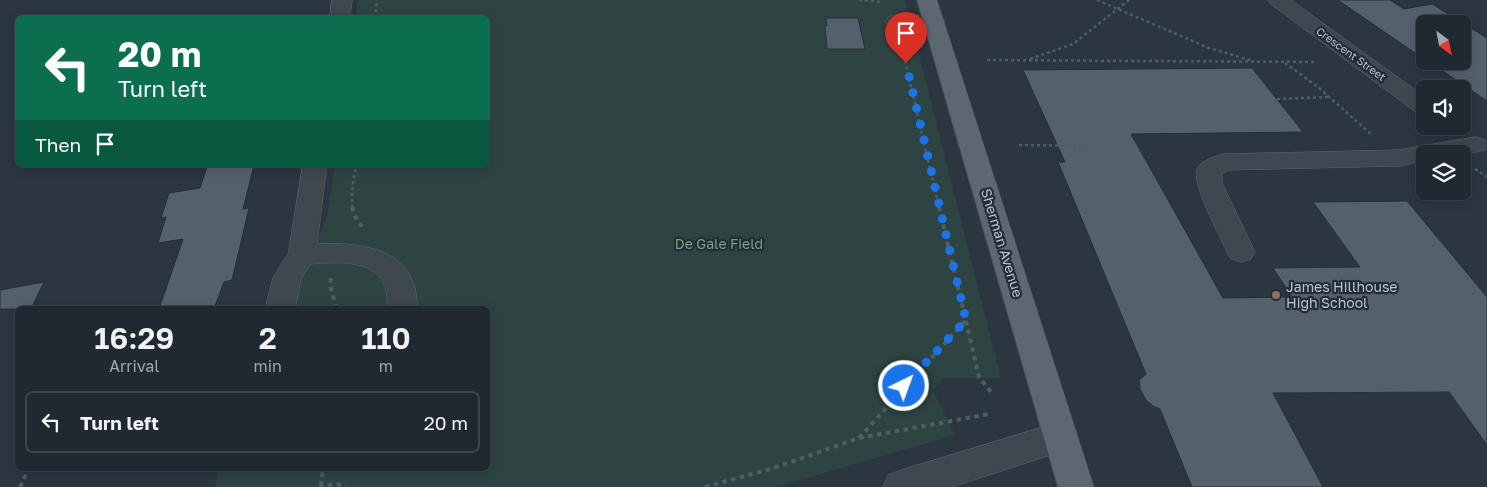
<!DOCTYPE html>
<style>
body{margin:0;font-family:"Golos Text",sans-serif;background:#2d343d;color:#f1f3f6;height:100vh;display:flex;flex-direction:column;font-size:19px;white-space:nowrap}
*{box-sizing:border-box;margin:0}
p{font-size:16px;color:#a2a6ab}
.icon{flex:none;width:28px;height:28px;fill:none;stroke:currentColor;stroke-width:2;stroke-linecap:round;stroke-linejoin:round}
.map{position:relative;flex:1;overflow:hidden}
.side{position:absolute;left:15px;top:306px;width:475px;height:165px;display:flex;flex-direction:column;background:#202831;border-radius:8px;box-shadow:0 2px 12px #0003,0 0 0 1px #3d444d}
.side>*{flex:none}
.banner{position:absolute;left:15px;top:15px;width:475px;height:152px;border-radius:8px;box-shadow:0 2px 12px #0003,0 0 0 1px #3d444d;background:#0b6e4f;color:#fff;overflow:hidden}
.needle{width:32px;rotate:148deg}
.fabs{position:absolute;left:1416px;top:15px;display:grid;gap:10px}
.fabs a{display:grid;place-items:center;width:55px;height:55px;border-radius:8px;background:#202831;box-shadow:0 2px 12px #0003,0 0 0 1px #3d444d;font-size:25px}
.pin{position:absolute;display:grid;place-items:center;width:42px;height:42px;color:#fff;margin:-51px -21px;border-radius:50% 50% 50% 0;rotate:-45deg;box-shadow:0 0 5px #0007}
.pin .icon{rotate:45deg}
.me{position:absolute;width:55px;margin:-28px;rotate:42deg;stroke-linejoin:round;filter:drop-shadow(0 0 4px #0008)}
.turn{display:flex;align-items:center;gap:18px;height:105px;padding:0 20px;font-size:22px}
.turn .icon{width:65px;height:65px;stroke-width:2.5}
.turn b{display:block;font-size:35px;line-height:42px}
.then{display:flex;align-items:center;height:48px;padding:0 20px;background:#0003;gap:10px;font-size:19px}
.eta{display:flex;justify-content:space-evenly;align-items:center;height:85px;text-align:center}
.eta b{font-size:30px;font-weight:600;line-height:35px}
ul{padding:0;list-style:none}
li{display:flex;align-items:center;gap:15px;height:62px;margin:0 10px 8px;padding:0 10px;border:2px solid #3d444d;border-radius:8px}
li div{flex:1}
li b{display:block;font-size:19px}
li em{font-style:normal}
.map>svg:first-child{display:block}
.green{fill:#2e4443}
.building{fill:#54616c;stroke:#252f39}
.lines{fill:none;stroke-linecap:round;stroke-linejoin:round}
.minor-casing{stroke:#5d666f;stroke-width:1}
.major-casing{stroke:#48515b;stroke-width:1}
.path-far1{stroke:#4d6061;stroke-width:2.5;stroke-dasharray:3 3;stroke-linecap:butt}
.path{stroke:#4d6061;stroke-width:4;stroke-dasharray:4.5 4.5;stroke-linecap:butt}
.minor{fill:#3f4851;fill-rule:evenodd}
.major{fill:#5d6771;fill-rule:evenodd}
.route{stroke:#1a73e8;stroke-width:9;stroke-dasharray:0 16.2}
.education-dot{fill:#8d6e63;stroke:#232d37;stroke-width:2}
.labels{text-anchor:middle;stroke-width:4.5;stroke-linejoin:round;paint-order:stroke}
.far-street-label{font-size:11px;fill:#bcc3cb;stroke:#232d37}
.street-label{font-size:14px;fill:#bcc3cb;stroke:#232d37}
.park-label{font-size:14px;fill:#7d9e82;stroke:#232d37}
.poi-label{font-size:14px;fill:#bcc3cb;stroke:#232d37;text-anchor:start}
</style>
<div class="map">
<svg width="1487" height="487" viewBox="0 0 1487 487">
<rect width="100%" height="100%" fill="#2b3641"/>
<polygon class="green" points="358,0 905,0 1001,378 943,378 933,390 955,435 776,487 215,487 219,469 488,469 488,309 295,309 297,291 327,216 335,165 488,165 488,18 356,17"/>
<g class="building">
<polygon points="1338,0 1390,0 1404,9 1432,4 1487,38 1487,101 1428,61 1462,61 1462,24 1425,24 1425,60"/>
<polygon points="826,18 858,18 865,49 827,49 825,25 827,26"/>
<polygon points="1252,68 1303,132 1131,134 1223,298 1292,297 1273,268 1360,267 1313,202 1407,201 1487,297 1487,445 1449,392 1273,393 1323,487 1192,487 1160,409 1153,406 1146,400 1140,389 1139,380 1146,374 1058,162 1065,162 1023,70"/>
<polygon points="216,165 254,165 243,209 249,208 232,280 224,282 214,309 159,309 183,239 158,243 166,217 161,218 169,193 200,188 207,167"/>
<polygon points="44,282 31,309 0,309 0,290"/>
</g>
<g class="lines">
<defs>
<g id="minor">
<polygon points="332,0 352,0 350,18 330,18"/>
<polygon points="1268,0 1291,0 1425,97 1425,115 1417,113 1271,4"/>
<path d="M895 15H935L942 17 945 21 942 25C926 29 904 29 888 25L885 21 888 17Z"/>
<path d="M1476 137 1485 140 1487 143 1485 150 1462 155 1425 154V161L1398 166 1229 170 1222 174V183L1255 252 1251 259 1241 262 1231 259 1227 252C1220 236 1191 183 1197 169 1201 160 1216 156 1224 154L1398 150Z"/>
<path d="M303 165H327L317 244C364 242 419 249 417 309H387C391 259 348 261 310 264L301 279 295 309H265L273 278 288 254Z"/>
<polygon points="1060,422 1072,426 1077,437 1072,448 952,487 883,487 888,475 901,470"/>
</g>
<polygon id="major" points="917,0 937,0 1094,487 1058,487"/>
</defs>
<use href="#minor" class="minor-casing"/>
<use href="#major" class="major-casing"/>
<g class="path-far1">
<polyline points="859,0 881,2"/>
<polyline points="1097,0 1209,48 1250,60"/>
<polyline points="375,18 377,0"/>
<polyline points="901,43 939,208"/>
<polyline points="1030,59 1073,44 1129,0"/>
<polyline points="987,60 1316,62"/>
<polyline points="1285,63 1318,87 1372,135"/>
<polyline points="1277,99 1328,97"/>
<polyline points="1019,145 1087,146"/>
<polyline points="1475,169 1487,177"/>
<polyline points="352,208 352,191 356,165"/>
</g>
<g class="path">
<polyline points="352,207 355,216 364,230"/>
<polyline points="939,207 979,377 991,392"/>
<polyline points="331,278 330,286 337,309"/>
<polyline points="859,438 966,320"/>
<polyline points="321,486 323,469"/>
<polyline points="20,487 26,474"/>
<polyline points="319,487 337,484 346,487"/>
<polyline points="705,487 774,468 859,438 989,414"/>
</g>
<use href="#minor" class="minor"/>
<use href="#major" class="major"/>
</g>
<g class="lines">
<polyline class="route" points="904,386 966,320 906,63"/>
</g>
<circle class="education-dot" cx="1276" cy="295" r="5"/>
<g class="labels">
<g class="far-street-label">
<text transform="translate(1351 54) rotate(36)" y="4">Crescent Street</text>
</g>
<g class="street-label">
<text transform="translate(1002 243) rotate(73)" y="5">Sherman Avenue</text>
</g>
<g class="park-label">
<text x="719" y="249">De Gale Field</text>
</g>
<g class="poi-label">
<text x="1286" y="292">James Hillhouse<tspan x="1286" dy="16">High School</tspan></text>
</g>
</g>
</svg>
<div class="fabs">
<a><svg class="needle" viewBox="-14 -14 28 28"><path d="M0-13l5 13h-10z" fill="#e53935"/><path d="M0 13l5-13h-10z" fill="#a2a6ab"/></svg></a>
<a><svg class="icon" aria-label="sound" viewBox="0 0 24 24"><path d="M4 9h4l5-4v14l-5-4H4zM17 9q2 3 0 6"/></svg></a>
<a><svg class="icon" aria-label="layers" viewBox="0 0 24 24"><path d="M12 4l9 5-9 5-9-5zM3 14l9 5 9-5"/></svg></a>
</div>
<div class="pin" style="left:906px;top:63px;background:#d93025"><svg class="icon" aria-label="arrive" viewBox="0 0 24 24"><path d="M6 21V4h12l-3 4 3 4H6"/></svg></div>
<svg class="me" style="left:904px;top:386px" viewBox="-20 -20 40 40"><circle r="17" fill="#1a73e8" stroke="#fff" stroke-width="3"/><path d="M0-11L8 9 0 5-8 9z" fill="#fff"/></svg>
<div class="banner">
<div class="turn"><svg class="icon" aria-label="left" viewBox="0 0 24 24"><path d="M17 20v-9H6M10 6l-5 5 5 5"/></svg><div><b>20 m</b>Turn left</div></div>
<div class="then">Then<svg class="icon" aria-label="arrive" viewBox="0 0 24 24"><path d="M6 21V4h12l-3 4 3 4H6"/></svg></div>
</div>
<section class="side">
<div class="eta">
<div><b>16:29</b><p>Arrival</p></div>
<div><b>2</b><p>min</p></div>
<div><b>110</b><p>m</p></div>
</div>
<ul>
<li><svg class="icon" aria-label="left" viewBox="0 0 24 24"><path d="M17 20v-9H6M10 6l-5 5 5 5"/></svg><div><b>Turn left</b></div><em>20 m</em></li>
</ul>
</section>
</div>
